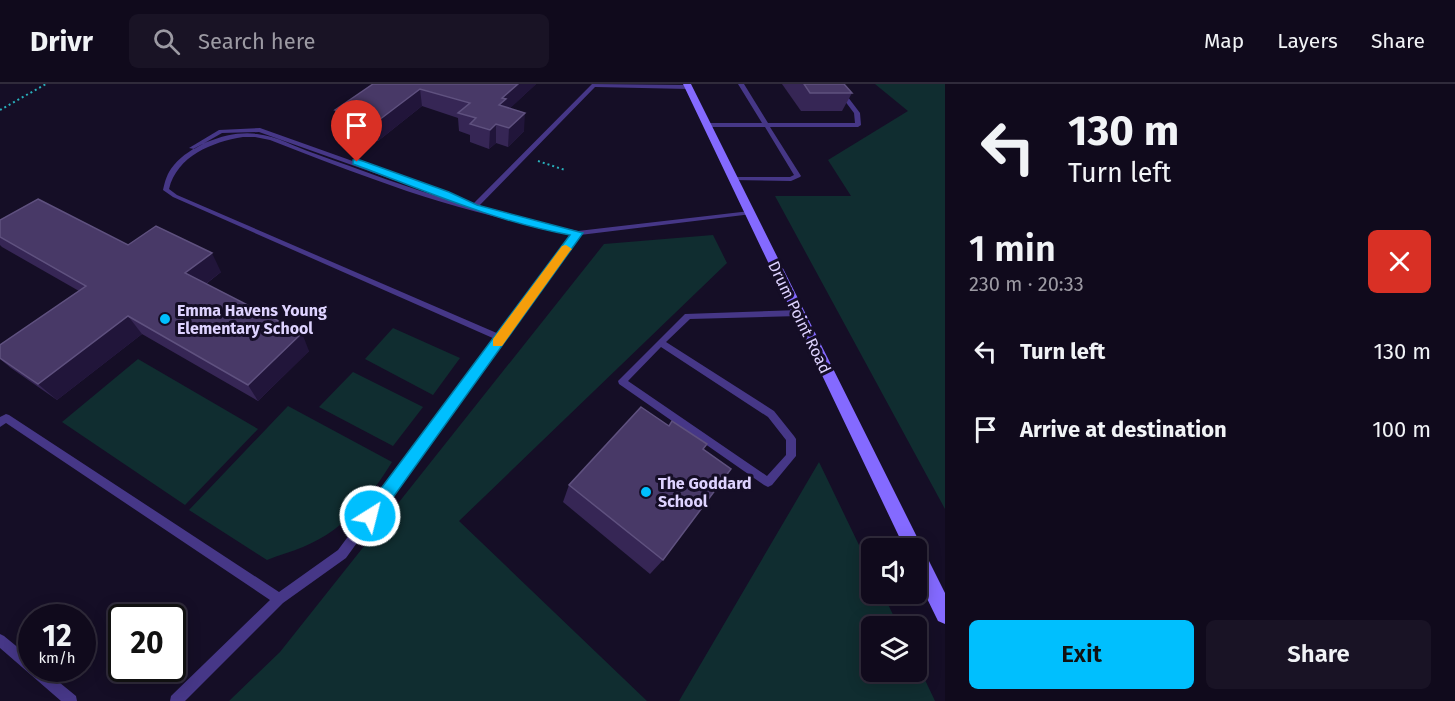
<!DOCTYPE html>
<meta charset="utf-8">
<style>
body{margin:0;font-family:"Fira Sans",sans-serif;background:#191325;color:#f1f3f6;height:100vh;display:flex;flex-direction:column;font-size:22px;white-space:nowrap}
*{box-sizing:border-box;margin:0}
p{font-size:20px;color:#9c9aa3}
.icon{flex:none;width:33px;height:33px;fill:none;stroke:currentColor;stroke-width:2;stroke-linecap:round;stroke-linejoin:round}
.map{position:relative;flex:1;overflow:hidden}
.drawer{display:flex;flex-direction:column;background:#100a1c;width:510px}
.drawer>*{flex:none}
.top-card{background:#100a1c;color:#f1f3f6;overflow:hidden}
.fabs{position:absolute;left:861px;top:454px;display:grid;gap:12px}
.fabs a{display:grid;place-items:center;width:66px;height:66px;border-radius:9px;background:#100a1c;box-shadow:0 3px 15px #0003,0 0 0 2px #302b3b;font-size:30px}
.speed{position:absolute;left:18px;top:520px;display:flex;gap:12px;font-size:30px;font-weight:700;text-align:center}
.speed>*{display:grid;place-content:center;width:78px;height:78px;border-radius:50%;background:#100a1c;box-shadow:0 3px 15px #0003,0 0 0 2px #302b3b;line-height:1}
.speed small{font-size:15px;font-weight:400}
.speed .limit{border:3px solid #111;border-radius:9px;background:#fff;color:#111}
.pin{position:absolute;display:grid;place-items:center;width:51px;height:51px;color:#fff;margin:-62px -26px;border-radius:50% 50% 50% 0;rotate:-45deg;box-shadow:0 0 6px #0007}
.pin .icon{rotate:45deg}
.me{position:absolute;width:66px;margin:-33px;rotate:36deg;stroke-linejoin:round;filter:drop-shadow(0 0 4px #0008)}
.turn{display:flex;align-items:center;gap:21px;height:126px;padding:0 24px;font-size:27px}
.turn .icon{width:78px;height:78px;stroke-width:2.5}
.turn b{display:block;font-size:42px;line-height:51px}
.round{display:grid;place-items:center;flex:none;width:63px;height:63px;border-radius:9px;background:#191325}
.overview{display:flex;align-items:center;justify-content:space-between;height:102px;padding:0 24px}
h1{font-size:36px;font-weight:600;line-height:45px}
.primary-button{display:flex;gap:12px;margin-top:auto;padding:12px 24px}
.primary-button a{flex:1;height:69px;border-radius:9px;background:#00bffe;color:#111;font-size:24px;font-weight:600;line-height:69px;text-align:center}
.primary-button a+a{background:#191325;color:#f1f3f6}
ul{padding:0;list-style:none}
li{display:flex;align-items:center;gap:18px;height:78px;padding:0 24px}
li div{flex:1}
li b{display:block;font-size:22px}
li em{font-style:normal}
header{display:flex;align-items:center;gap:36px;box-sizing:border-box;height:84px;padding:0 30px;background:#100a1c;border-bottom:2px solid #302b3b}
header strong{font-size:28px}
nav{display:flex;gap:33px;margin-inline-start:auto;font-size:21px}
.search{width:420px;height:54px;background:#191325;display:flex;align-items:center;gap:15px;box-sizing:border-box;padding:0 21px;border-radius:9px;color:#9c9aa3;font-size:22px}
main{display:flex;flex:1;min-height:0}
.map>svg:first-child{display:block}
.green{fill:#102d30}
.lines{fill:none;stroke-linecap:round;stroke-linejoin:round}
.path{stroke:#29b0bc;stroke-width:2;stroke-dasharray:2 3;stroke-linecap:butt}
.lane{fill:#463787;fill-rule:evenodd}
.secondary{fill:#846aff;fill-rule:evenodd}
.wall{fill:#362655}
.shaded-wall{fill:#21153a}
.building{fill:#483967;stroke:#5f517f;stroke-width:1.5}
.route{fill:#00bffe;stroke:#007ca5;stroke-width:1.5}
.slow{fill:#f59e0b}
.poi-dot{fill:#00bffe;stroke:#150e26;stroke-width:2}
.labels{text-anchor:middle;stroke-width:6;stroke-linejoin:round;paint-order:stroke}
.poi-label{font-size:16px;font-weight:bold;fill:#ded3ff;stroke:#150e26;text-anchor:start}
.street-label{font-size:16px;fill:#ded3ff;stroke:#150e26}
</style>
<header>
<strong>Drivr</strong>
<div class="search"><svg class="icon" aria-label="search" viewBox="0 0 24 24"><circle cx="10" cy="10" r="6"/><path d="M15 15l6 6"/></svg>Search here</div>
<nav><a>Map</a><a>Layers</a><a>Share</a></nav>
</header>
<main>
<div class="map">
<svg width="945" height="617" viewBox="0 0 945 617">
<rect width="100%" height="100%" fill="#150e26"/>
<g class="green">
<polygon points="875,0 945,0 945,425 775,112 851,112 828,76 908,27"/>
<polygon points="713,151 727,179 459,437 647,617 229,617 280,568 604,160"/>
<polygon points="393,244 460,274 433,311 365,275"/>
<polygon points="138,275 258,345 185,421 62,338"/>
<polygon points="353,288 423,323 393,362 319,323"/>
<path d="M288 322 392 378C369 415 344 446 303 463 291 468 279 471 267 476L189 426Z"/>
<polygon points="819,378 871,486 872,510 883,510 899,543 872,543 872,588 916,588 917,579 935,617 679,617"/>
</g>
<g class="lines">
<g class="path">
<polyline points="0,26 46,0"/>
<polyline points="538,77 565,86"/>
</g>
<g class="lane">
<path d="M592 0 688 1 691 3 688 5 595 3 477 124 526 136 578 147 750 127 753 129 752 130 580 151 346 474 283 519 185 617H170L171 612 270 516 6 339 0 343V333L6 330 9 331 279 508 338 466 495 255 173 113 163 106C165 97 167 89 174 81 192 60 230 46 257 50 277 52 295 63 313 69 361 86 408 104 456 118L259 48 222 49 194 65 189 64 219 46 260 44 462 116 463 117 460 119 471 122ZM243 53H255L270 56C304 69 339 83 373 95 438 119 505 137 573 150L499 250 177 111 169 105C177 72 212 58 243 53Z"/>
<polygon points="738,0 744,0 768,39 855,39 854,29 832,0 838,0 860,29 861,41 858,43 770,43 801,92 800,93 791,97 731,96 730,95 733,93 790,93 794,91 765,43 707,43 704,41 707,39 762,39"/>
<path d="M799 226 803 229 799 232 690 235 666 258 774 327 794 352 796 355V372L772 401 768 403 764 401 619 300 618 297 685 230ZM661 263 768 333 786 356V371L767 392 628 297Z"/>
<polygon points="0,550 4,552 32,575 32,585 43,585 76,612 77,617 61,617 0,564"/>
</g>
<polygon class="secondary" points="683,0 691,0 920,459 945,509 945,540 938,537 916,492 916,465 905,465"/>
</g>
<g class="wall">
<polygon points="373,0 536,0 510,24 524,47 508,63 496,59 489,65 470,58 470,51 459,47 458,34 422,22 378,57 339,44 335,26"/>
<polygon points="782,0 844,0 852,9 842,27 801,27"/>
<polygon points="0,136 128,161 221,188 206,200 309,267 258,317 142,250 57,316 11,284 0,275 0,261 79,207 2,163 0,161"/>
<polygon points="703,365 663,476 650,490 563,418 569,401"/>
</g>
<g class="shaded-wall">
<polygon points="518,0 536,0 505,29 499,21 502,14"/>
<polygon points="420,5 422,22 378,57 375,39"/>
<polygon points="525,29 524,47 508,63 509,44"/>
<polygon points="496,40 496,59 489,65 490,46"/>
<polygon points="212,169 221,188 196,207 185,189"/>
<polygon points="128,232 142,250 57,316 38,300"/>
<polygon points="302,249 309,267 258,317 248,301"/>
</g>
<g class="building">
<polygon points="373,0 518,0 502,14 506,15 499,21 525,29 509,44 496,40 490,46 470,40 476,34 458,29 470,19 420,5 375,39 335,26"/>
<polygon points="804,0 844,0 852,9 810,9"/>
<polygon points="38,115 128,161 156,142 212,169 185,189 302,249 248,301 128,232 38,300 0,274 0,261 86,202 0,153 0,136"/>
<polygon points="641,323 669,342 672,337 707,360 703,365 731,385 663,476 569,401"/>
</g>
<path class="route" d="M357 75 449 108 477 121 583 149 376 437 370 439 365 437 362 432 365 426 570 151C493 137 426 107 353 80V76Z"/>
<polygon class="slow" points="566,161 572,165 570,167 502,262 493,262 493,255 562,162"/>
<g class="poi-dot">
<circle cx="165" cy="235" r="6"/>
<circle cx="646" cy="408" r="6"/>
</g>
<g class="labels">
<g class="poi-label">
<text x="177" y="232">Emma Havens Young<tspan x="177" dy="18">Elementary School</tspan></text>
<text x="658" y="405">The Goddard<tspan x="658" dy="18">School</tspan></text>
</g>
<g class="street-label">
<text transform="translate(800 233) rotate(64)" y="6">Drum Point Road</text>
</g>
</g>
</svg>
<div class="fabs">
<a><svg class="icon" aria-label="sound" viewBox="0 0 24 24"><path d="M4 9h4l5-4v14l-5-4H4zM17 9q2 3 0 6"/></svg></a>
<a><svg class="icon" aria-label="layers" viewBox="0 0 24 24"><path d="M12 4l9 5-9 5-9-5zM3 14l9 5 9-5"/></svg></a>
</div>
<div class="speed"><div>12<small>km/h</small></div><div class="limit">20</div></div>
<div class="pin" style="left:357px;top:78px;background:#d93025"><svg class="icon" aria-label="arrive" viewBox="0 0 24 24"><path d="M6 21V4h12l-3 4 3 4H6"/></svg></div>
<svg class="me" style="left:370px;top:432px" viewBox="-20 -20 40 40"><circle r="17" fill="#00bffe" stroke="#fff" stroke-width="3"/><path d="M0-11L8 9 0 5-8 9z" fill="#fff"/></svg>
</div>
<section class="drawer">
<div class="top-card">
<div class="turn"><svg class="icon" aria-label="left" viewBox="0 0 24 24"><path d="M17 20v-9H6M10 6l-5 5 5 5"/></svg><div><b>130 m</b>Turn left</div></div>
</div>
<div class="overview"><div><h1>1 min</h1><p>230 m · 20:33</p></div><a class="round" style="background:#d93025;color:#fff"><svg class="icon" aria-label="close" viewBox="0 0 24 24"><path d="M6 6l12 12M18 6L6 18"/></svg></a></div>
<ul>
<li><svg class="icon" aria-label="left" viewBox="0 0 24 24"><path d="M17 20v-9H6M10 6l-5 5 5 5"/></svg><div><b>Turn left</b></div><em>130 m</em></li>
<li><svg class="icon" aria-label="arrive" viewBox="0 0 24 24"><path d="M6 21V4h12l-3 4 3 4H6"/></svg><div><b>Arrive at destination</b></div><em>100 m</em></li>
</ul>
<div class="primary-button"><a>Exit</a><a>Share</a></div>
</section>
</main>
